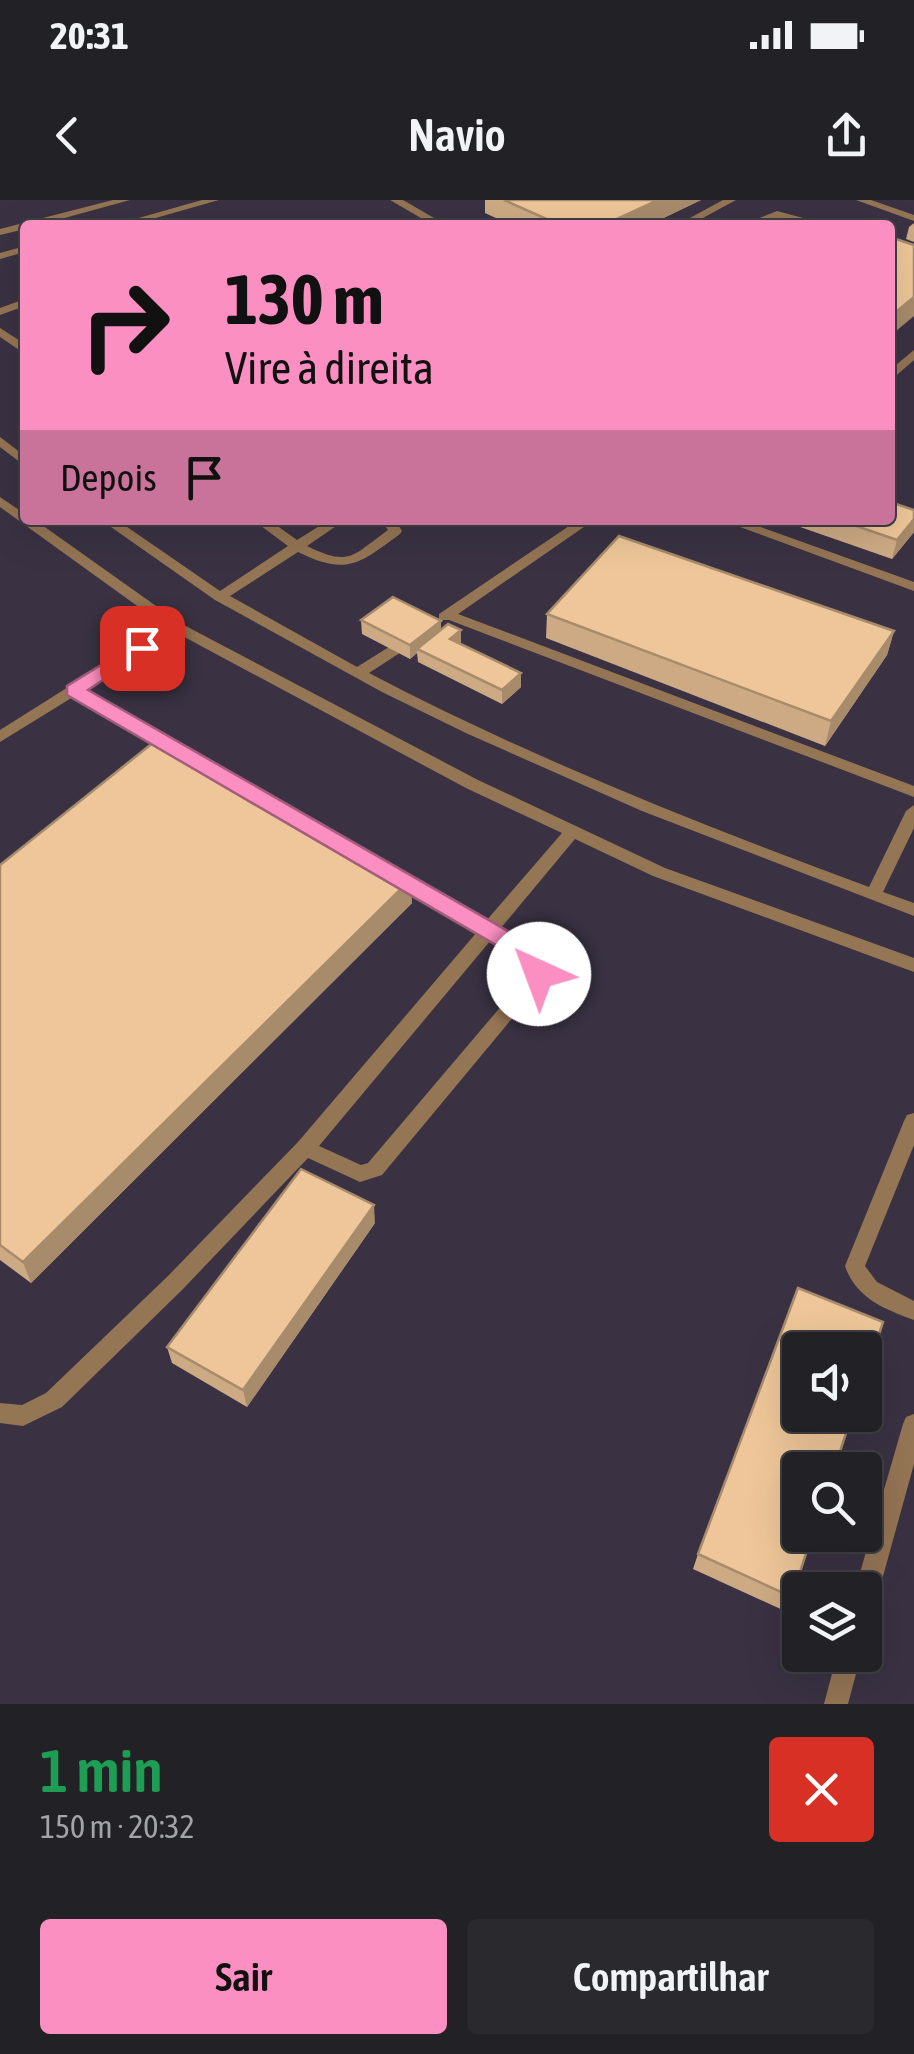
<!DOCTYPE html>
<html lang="pt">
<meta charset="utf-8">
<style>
body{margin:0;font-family:"Asap Condensed",sans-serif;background:#2a2a2e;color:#f1f3f6;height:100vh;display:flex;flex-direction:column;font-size:38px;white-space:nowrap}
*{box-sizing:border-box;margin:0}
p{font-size:32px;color:#a2a4a7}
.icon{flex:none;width:55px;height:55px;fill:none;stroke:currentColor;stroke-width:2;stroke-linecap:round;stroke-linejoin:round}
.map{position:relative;height:1504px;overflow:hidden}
.panel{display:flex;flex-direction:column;background:#222226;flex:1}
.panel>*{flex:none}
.top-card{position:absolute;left:20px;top:20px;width:875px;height:305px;border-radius:10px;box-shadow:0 10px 40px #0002,0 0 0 2px #3f3f43;background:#fc8fc1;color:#111;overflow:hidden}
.fabs{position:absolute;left:782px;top:1132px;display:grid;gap:20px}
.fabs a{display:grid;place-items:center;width:100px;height:100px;border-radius:10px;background:#222226;box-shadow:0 10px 40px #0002,0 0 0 2px #3f3f43;font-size:50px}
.pin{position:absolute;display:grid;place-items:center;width:85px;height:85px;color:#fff;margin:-42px;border-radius:20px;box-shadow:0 5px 15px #0006}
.me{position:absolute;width:110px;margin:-55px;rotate:317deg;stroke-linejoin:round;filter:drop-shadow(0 0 8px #0008)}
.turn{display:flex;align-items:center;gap:35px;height:210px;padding:0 40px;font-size:45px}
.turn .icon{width:130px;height:130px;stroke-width:2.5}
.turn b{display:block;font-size:70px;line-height:85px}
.then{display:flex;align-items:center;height:95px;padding:0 40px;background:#0003;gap:20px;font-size:38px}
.round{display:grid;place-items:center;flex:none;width:105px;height:105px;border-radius:10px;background:#2a2a2e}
.overview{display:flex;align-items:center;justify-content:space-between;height:170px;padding:0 40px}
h1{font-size:60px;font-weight:600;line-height:75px;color:#1e9e55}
.primary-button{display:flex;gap:20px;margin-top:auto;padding:20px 40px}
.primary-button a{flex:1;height:115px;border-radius:10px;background:#fc8fc1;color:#111;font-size:40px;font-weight:600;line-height:115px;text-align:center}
.primary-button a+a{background:#2a2a2e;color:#f1f3f6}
.status{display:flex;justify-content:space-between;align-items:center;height:70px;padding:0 50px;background:#222226;direction:ltr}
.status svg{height:28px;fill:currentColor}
header{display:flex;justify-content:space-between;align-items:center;height:130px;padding:0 40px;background:#222226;font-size:45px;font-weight:600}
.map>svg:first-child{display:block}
.industrial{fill:#3a3243;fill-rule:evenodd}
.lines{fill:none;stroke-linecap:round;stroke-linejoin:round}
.service{fill:#947554;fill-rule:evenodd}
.wall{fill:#cdaa84}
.shaded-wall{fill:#a78b6b}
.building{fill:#eec699;stroke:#a78b6b;stroke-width:2.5}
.route{fill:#fc8fc1;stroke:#a45d7d;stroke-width:2.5}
</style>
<div class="status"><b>20:31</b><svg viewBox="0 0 49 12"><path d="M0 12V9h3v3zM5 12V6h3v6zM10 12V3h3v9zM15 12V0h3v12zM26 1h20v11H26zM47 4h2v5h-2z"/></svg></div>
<header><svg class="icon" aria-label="back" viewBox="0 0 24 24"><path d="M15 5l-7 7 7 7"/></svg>Navio<svg class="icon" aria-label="share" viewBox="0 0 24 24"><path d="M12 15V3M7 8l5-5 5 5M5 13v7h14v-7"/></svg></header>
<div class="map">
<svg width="914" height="1504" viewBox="0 0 914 1504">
<rect width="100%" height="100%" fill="#2e2e33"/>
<path class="industrial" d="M0 0H914V1504H0ZM25 25H890V320H25ZM800 1150H865V1215H800ZM800 1270H865V1335H800ZM800 1390H865V1455H800Z"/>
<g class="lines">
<g class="service">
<polygon points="113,0 130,0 39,25 25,25 25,29 0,35 0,29"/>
<polygon points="202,0 219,0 131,25 114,25"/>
<polygon points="390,0 403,0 446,25 433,25"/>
<polygon points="723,0 736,0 690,25 677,25"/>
<polygon points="856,0 871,0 914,15 914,21"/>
<path d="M777 11 822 23 823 25C808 25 797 21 782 19 770 17 755 25 742 25Z"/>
<polygon points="238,22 280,22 285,25 233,25"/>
<polygon points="25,46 25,52 0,59 0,53"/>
<polygon points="25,99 25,106 0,115 0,108"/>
<polygon points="0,128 25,144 25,154 0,137"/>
<polygon points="914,150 914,160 890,181 890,170"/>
<polygon points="0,237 25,256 25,266 0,247"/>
<path d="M0 297 25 314V320H35L180 423 478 580 665 668 914 758V772L653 676 575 639 500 729 549 757 552 762 545 779 382 975 360 982 308 958 182 1090 62 1207 23 1226 0 1223V1203L22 1205 46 1193 168 1076 298 942 477 732 385 679 383 675 385 671H397L486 721 562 633 466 588 175 432 84 490 288 608 290 612 288 616H276L73 497 0 542V530L165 426 0 307ZM491 740 533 765 531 771 368 963 361 965 319 946Z"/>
<path d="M101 320H117L220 391 288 346 253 320H269L297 340 329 320H345L307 346C350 367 352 356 388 330L381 320H395L402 331 400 334C359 364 347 376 298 352L230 396 357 467 405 437H415V443L369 473C529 557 699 624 869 687L906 611 914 605V628L883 692 914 703V716L642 611 468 534 382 492 215 400Z"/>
<polygon points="578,320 594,320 458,414 914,586 914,597 449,420 439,420 439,414"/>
<polygon points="721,320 741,320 914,382 914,391"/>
<path d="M914 913V945L865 1066 877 1082 914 1101V1120C884 1109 856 1098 845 1066L904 921 907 915Z"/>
<polygon points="914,1214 914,1264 877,1398 873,1406 865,1410 865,1390 855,1390 903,1224 906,1217"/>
<polygon points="837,1455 861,1455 848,1504 824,1504"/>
</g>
</g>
<g class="wall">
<polygon points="485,0 701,0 649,25 511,25 485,13"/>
<polygon points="914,23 914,42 906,39 909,27"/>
<polygon points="914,310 914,332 892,359 780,320 890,320"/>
<polygon points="547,414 894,431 887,455 825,546 546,438"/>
<polygon points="361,420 441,430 460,444 521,473 521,487 502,504 418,462 417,453 410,459 362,434"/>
<polygon points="0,665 412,703 31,1083 0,1060"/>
<polygon points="375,1023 247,1207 172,1163 167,1147"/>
<polygon points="698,1354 792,1397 785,1411 693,1369"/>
</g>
<g class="shaded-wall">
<polygon points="658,0 701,0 649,25 604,25"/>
<polygon points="914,97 914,116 890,136 890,117"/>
<polygon points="914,319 914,332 892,359 897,340"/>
<polygon points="441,421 441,435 417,449 417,453 410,459 410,445"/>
<polygon points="461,430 461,444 450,439"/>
<polygon points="894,431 887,455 825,546 831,521"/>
<polygon points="521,473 521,487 502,504 502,490"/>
<polygon points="411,679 412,703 31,1083 23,1062"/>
<polygon points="374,1005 375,1023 247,1207 243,1190"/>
</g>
<g class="building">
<polygon points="504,0 658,0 604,25 560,25"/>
<polygon points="835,20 851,25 829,25"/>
<polygon points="890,37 914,45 914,97 890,117"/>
<polygon points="890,302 914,310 914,319 897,340 839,320 890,320"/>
<polygon points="619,336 894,431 831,521 547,414"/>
<polygon points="393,397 441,421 410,445 361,420"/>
<polygon points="448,424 461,430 450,439 521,473 502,490 417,449"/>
<polygon points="154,542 411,679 23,1062 0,1045 0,665"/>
<polygon points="301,969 374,1005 243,1190 167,1147"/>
<polygon points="798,1088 883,1122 865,1177 865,1150 800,1150 800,1215 852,1215 834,1270 800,1270 800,1335 812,1335 792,1397 698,1354"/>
</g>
<polygon class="route" points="135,444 151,448 88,490 541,750 554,762 547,780 531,780 531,766 525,762 67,495 67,486"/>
</svg>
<div class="fabs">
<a><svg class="icon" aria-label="sound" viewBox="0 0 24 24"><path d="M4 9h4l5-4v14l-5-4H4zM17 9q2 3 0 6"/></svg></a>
<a><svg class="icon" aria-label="search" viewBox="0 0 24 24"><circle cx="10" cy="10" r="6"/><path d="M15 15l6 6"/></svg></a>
<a><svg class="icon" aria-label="layers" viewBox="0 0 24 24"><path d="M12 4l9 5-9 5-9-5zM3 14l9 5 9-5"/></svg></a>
</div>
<div class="pin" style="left:142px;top:448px;background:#d93025"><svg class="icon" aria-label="arrive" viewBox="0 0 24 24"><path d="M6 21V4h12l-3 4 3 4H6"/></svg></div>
<svg class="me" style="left:539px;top:774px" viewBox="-20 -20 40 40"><circle r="19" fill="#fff"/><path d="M0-13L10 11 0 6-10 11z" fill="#fc8fc1"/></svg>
<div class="top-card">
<div class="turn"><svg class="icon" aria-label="right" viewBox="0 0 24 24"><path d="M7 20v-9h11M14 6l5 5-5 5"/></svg><div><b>130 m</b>Vire à direita</div></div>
<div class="then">Depois<svg class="icon" aria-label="arrive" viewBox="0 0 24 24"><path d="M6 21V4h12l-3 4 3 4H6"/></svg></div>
</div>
</div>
<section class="panel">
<div class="overview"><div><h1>1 min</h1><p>150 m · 20:32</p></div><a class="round" style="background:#d93025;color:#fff"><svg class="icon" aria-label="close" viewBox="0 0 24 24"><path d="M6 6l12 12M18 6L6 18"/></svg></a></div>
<div class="primary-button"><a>Sair</a><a>Compartilhar</a></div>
</section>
